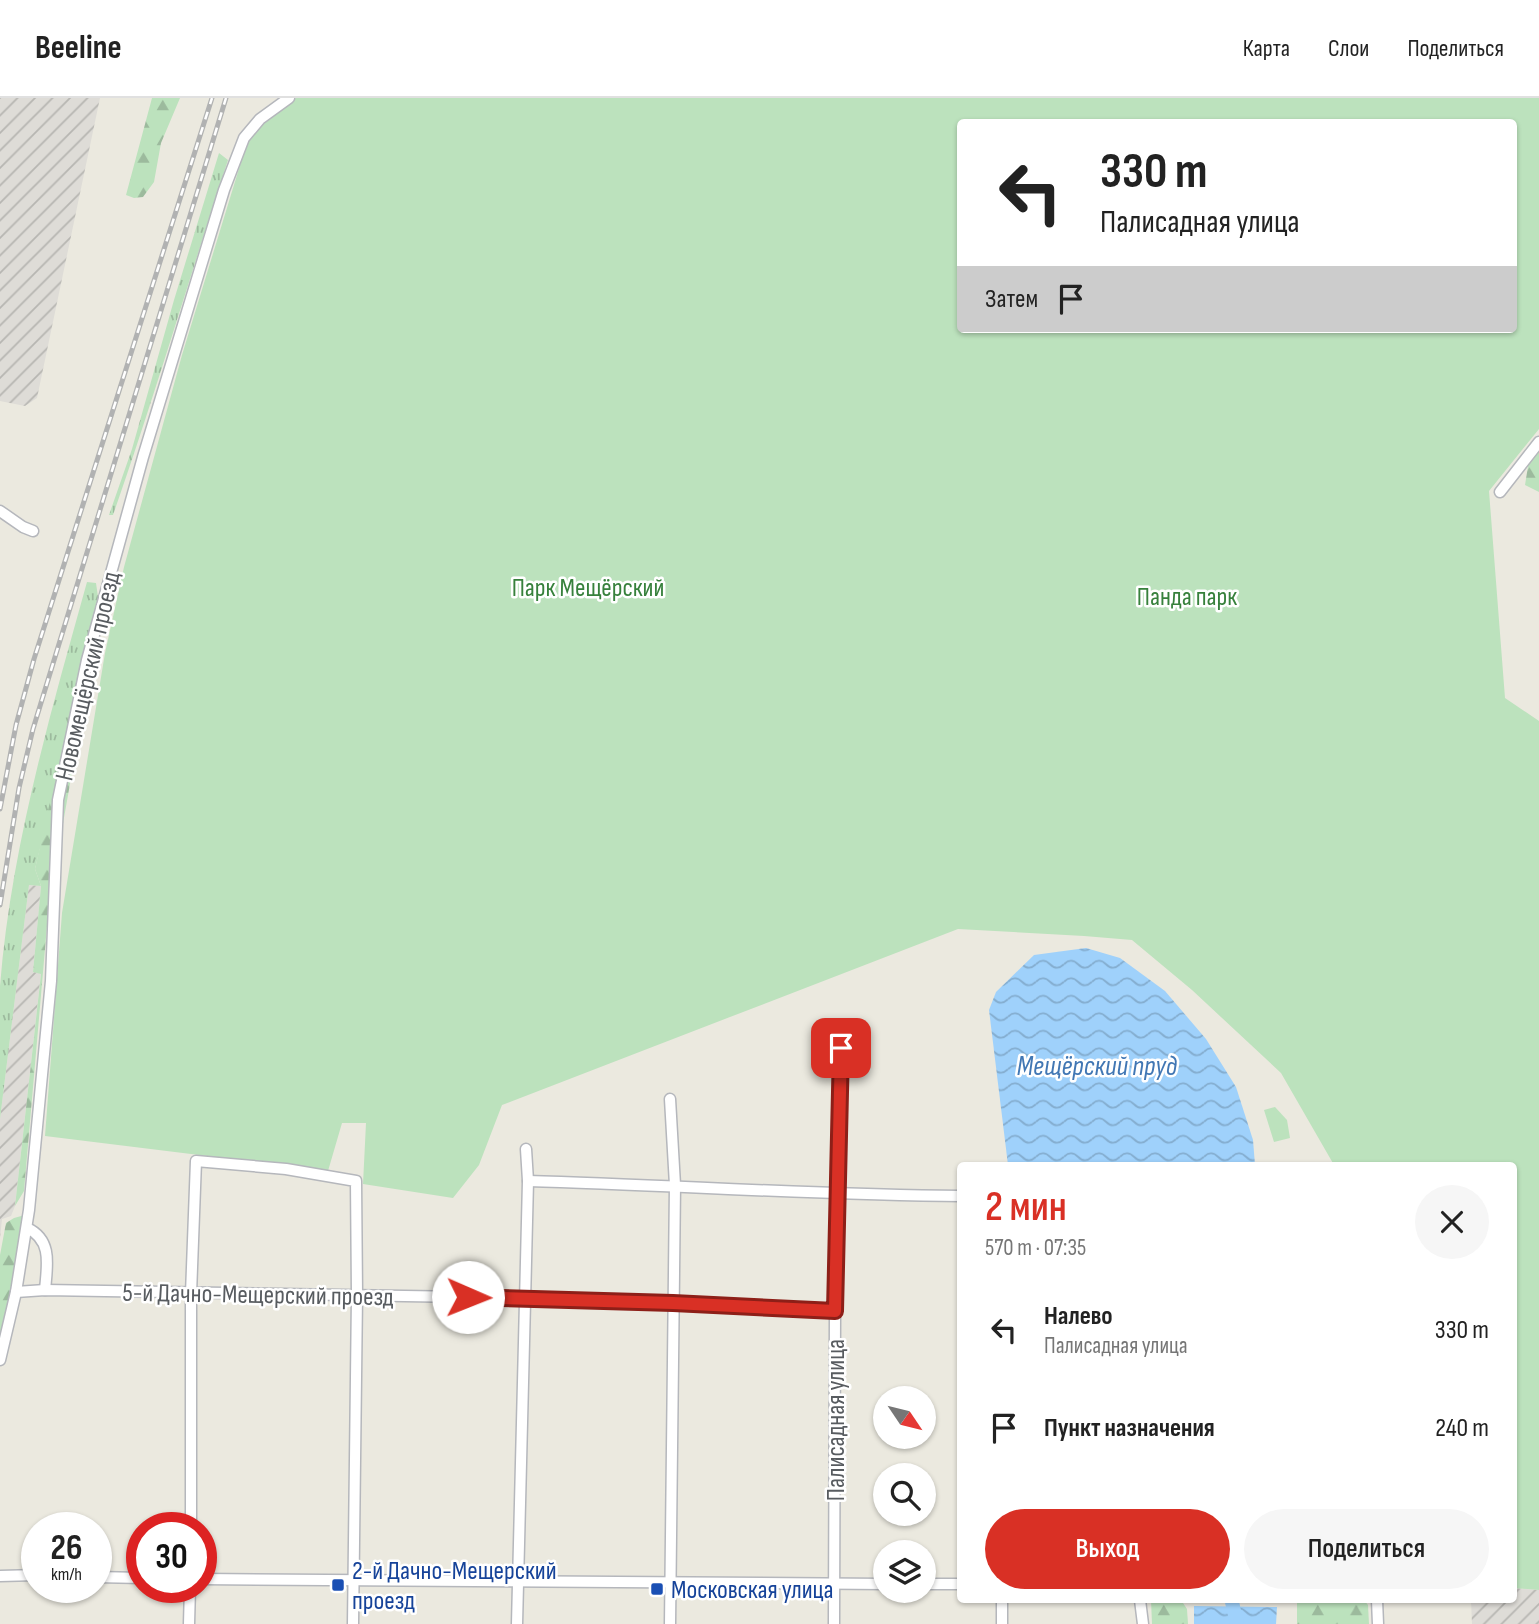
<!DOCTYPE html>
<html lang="ru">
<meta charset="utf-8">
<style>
body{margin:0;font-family:"Sofia Sans Condensed",sans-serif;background:#f6f6f6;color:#222;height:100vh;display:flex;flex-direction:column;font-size:26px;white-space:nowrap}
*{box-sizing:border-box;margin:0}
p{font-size:23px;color:#767676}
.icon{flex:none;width:38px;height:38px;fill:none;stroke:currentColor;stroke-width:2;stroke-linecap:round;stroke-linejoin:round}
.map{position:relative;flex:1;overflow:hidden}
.details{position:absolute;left:957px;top:1064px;width:560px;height:441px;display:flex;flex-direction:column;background:#fff;border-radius:7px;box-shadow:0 2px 5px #0004}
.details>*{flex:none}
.banner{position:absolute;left:957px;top:21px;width:560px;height:214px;border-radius:7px;box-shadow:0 2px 5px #0004;background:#fff;color:#222;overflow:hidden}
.needle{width:46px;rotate:125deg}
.tools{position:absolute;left:873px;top:1288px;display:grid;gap:14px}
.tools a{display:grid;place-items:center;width:63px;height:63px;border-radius:50%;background:#fff;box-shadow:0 2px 5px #0004;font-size:35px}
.speed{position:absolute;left:21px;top:1414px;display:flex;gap:14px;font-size:35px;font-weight:700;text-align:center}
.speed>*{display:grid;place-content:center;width:91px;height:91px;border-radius:50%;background:#fff;box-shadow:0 2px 5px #0004;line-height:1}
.speed small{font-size:18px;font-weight:400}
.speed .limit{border:10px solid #d22;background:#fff;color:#111}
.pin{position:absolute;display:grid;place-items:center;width:60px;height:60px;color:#fff;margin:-30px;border-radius:14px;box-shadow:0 4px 10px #0006}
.me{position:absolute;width:77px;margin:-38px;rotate:91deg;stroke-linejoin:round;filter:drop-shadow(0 0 5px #0008)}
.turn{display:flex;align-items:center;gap:24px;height:147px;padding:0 28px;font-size:32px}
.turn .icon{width:91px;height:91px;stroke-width:2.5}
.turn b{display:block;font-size:49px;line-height:60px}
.then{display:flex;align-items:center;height:66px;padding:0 28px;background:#0003;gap:14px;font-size:26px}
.round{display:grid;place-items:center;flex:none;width:74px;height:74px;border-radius:37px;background:#f6f6f6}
.head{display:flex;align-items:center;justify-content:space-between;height:119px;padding:0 28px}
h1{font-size:42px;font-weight:600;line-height:52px;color:#d93025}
.action{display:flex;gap:14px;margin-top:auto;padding:14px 28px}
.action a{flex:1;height:80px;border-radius:42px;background:#d93025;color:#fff;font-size:28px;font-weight:600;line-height:80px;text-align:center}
.action a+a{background:#f6f6f6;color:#222}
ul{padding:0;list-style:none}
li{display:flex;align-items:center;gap:21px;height:98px;padding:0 28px}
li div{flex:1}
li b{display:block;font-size:26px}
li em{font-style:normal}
header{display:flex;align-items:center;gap:42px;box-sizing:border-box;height:98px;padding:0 35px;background:#fff;border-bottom:2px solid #e0e0e0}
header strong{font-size:33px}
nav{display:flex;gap:38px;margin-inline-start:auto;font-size:24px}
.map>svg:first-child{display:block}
.industrial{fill:url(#industrial-furrows)}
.grass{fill:url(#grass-tufts)}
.forest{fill:url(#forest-firs)}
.park{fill:#bce2bd;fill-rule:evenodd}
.water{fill:url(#water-waves)}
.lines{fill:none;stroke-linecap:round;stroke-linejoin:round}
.river{stroke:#9fd1fb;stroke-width:14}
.minor-casing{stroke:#b5b7bc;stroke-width:13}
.minor{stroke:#fff;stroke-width:10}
.rail-casing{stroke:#b1b2b2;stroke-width:5}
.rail{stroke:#fff;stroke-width:2.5;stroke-dasharray:8;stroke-linecap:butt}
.route-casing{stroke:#8d1f18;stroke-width:18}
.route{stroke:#d93025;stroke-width:12}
.transit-dot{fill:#1a4fb4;stroke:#fff;stroke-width:2.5}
.labels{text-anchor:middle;stroke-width:5;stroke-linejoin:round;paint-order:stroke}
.park-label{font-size:26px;fill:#37813c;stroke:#fff}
.street-label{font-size:26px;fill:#585c60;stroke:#fff}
.transit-label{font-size:26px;fill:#164399;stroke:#fff;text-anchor:start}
.water-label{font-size:28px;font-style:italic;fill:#4177b4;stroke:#fff}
</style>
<header>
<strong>Beeline</strong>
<nav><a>Карта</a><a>Слои</a><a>Поделиться</a></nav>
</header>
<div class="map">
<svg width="1539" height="1526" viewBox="0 0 1539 1526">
<defs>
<pattern id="industrial-furrows" width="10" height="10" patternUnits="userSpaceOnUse" patternTransform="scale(1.75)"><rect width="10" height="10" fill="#dedcd7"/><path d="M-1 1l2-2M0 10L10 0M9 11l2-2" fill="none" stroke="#b7b6b2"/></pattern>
<pattern id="grass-tufts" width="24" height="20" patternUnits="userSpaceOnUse" patternTransform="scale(1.75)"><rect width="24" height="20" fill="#bce2bd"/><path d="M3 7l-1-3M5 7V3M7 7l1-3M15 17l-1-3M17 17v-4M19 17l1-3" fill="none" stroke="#9cba9d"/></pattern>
<pattern id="forest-firs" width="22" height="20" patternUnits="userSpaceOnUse" patternTransform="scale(1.75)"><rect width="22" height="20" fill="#bce2bd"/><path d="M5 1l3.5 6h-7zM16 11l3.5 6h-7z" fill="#9cba9d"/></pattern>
<pattern id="water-waves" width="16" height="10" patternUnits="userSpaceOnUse" patternTransform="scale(1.75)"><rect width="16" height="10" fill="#9fd1fb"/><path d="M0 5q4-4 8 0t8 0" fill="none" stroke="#84adcf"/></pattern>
</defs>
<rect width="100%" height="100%" fill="#ebe9df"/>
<g class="industrial">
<polygon points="0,0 100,0 37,300 25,308 0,303"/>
<polygon points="29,787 41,788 33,874 41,875 15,1108 11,1118 2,1121 0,1140 0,1021"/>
<polygon points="1514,1490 1539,1492 1539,1526 1472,1526 1471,1502 1514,1502"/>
</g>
<g class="grass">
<path d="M219 55 228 62C189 181 154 300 113 417H109L132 351 174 202Z"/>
<path d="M87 484 96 485 99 506 35 771 41 788 29 787 0 1021C0 977 0 932 0 888 11 750 50 617 87 484Z"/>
</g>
<g class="forest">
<polygon points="152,0 180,0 161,45 154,84 143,99 134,100 126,97"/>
<polygon points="1539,350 1539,394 1525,387 1529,362"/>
<polygon points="95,544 49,805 24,1093 15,1108 41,876 33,874 41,788 35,771 85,546"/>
<polygon points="25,1117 1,1243 0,1245 0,1157 6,1125 14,1120"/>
<polygon points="1151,1502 1181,1502 1187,1511 1188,1526 1152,1526"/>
<polygon points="1297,1502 1364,1502 1368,1507 1369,1526 1297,1526"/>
</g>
<g class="park">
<path d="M296 0H1539V331L1489 393 1505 600 1539 623V1492L1514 1490V1068L1334 1067 1281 975 1192 892 1132 842 1084 838 958 831 502 1007 479 1067 453 1100 363 1086 366 1025H342L328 1073 45 1038 62 815 105 555 124 469 182 257 241 64 250 39 257 31ZM961 24H1514V231H961Z"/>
<polygon points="1275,1009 1287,1022 1290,1040 1274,1044 1264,1012"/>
</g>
<g class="water">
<polygon points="1086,850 1120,860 1165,893 1206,941 1236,989 1253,1042 1255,1067 1008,1067 989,912 996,894 1034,857"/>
<polygon points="1194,1508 1277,1509 1276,1526 1194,1526"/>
</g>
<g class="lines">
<polyline class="river" points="1232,1504 1237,1526"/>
<defs>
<g id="minor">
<polyline points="1500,394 1539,344"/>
<polyline points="0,413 23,429 33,433"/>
<polyline points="670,1001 675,1087 670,1526"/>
<path d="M528 1083C673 1087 816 1097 961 1098"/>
<path d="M27 1130C53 1142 47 1168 45 1192"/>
<polyline points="16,1194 45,1192 524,1200 835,1213"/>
<polyline points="0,1262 16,1194 29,1112 51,883 58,702 87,562 143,359 224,92 244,40 260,21 289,0"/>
<polyline points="191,1430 191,1196 196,1063 286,1071 356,1083 357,1197 353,1526"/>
<polyline points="0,1478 37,1477"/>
<polyline points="96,1479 142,1480"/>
<polyline points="201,1481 886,1486"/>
<polyline points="924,1486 961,1486"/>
<polyline points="1140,1502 1143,1526"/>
<polyline points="1377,1502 1378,1526"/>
<polyline points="189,1526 190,1489"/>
<polyline points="517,1526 528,1083 526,1051"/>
<polyline points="834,1526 835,1213 841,950"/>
<polyline points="1002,1526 1002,1502"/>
</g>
</defs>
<use href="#minor" class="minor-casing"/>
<use href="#minor" class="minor"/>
<defs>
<g id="rail">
<polyline points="0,711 16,627 34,561 212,0"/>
<polyline points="0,807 19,690 33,631 226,0"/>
</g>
</defs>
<use href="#rail" class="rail-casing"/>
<use href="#rail" class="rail"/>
</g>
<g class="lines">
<defs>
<polyline id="route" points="468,1199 673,1205 835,1213 841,950"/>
</defs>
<use href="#route" class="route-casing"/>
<use href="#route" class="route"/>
</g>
<g class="transit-dot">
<rect x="331" y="1480" width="14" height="14" rx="3.5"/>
<rect x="650" y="1484" width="14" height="14" rx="3.5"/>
</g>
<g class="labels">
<g class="park-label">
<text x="588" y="498">Парк Мещёрский</text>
<text x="1187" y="507">Панда парк</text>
</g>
<g class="street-label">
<text transform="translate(87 578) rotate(-77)" y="9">Новомещёрский проезд</text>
<text transform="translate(258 1196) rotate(1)" y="9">5-й Дачно-Мещерский проезд</text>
<text transform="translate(835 1322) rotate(-90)" y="9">Палисадная улица</text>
</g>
<g class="transit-label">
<text x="352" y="1481">2-й Дачно-Мещерский<tspan x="352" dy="30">проезд</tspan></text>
<text x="671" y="1500">Московская улица</text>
</g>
<g class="water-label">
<text x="1097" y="977">Мещёрский пруд</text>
</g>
</g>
</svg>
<div class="tools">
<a><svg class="needle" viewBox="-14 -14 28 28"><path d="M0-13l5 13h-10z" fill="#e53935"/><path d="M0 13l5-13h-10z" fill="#767676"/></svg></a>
<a><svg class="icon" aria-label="search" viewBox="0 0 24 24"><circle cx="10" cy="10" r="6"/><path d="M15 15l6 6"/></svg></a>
<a><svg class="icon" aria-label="layers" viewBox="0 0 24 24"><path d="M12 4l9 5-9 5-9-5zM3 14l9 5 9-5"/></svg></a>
</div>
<div class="speed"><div>26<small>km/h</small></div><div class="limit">30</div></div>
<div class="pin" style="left:841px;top:950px;background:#d93025"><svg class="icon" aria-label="arrive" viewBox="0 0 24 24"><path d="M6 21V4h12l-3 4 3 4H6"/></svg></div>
<svg class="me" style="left:468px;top:1199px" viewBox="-20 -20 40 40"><circle r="19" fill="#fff"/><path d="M0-13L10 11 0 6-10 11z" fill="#d93025"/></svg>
<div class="banner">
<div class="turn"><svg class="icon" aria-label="left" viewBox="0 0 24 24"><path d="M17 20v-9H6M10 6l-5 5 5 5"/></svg><div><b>330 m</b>Палисадная улица</div></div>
<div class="then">Затем<svg class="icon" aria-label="arrive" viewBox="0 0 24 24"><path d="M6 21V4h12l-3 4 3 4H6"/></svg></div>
</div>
<section class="details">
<div class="head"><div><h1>2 мин</h1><p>570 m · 07:35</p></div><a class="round"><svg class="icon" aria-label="close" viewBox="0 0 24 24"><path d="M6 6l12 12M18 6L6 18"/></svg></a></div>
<ul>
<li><svg class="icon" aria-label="left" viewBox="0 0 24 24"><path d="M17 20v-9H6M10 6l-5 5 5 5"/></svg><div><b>Налево</b><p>Палисадная улица</p></div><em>330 m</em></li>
<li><svg class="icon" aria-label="arrive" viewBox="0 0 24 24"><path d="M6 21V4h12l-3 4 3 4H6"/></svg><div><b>Пункт назначения</b></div><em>240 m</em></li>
</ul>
<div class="action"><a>Выход</a><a>Поделиться</a></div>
</section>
</div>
